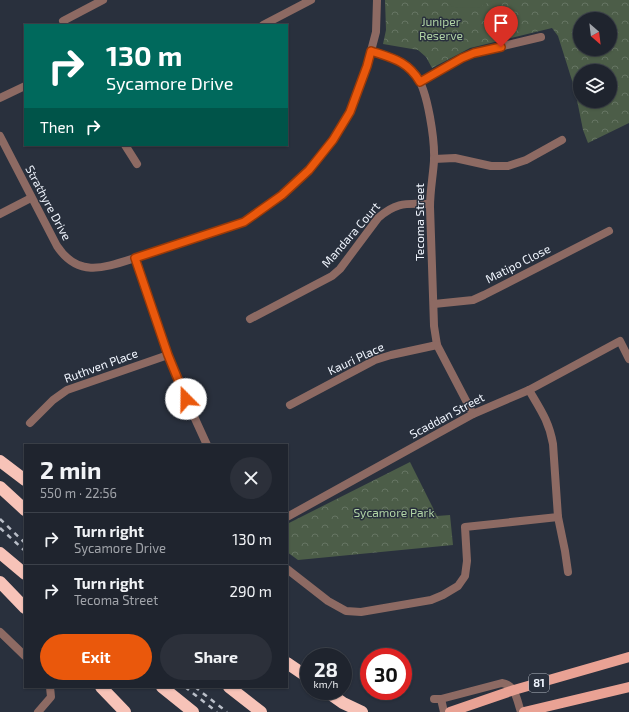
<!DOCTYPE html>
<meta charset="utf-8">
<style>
body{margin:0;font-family:"Exo 2",sans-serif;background:#2c303a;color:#f1f3f6;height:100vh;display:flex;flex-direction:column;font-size:15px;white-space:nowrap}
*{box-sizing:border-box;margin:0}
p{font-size:13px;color:#a1a4aa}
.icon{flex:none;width:22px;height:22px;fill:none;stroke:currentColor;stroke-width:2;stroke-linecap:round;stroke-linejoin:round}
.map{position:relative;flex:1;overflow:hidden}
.side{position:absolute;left:24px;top:444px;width:264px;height:244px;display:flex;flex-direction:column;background:#1f242e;border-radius:0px;box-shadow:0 1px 3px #0004,0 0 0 1px #3c414a}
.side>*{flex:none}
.guide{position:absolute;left:24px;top:24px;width:264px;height:122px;border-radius:0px;box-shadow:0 1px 3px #0004,0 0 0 1px #3c414a;background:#00695c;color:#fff;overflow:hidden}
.needle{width:26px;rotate:152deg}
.buttons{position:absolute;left:573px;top:12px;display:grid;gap:8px}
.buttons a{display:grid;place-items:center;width:44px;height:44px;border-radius:50%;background:#1f242e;box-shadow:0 1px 3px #0004,0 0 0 1px #3c414a;font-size:20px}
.speed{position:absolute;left:300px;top:648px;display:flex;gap:8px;font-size:20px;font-weight:700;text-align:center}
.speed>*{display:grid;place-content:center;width:52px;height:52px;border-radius:50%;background:#1f242e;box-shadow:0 1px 3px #0004,0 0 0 1px #3c414a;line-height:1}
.speed small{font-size:10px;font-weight:400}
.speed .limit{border:6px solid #d22;background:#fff;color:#111}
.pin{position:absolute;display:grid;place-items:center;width:34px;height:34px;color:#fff;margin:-41px -17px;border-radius:50% 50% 50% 0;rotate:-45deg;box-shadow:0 0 4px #0007}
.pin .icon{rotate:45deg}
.me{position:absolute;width:44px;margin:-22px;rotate:338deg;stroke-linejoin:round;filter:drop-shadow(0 0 3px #0008)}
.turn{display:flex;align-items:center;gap:14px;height:84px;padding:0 16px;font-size:18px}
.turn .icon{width:52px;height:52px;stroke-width:2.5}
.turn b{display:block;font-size:28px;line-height:34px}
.then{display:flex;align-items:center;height:38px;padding:0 16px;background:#0003;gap:8px;font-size:15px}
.round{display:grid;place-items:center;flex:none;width:42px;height:42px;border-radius:21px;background:#2c303a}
.overview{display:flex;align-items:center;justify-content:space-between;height:68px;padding:0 16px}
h1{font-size:24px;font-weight:700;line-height:30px}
.action{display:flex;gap:8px;margin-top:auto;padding:8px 16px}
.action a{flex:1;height:46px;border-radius:24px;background:#ea580c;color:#fff;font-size:16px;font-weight:700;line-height:46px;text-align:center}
.action a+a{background:#2c303a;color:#f1f3f6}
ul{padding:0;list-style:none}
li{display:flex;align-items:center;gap:12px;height:52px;padding:0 16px;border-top:1px solid #3c414a}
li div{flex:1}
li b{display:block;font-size:15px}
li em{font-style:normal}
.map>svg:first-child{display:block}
.park{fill:url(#park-crowns);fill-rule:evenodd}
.garden{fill:#4c5d48}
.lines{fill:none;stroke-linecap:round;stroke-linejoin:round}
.minor{stroke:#8d6a63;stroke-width:8}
.major{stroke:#e9a294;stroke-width:10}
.highway{stroke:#f7c3b8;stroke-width:12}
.rail{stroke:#b9bec8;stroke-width:2.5;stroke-dasharray:5 5;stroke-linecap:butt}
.route-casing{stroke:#983908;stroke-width:10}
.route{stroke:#ea580c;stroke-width:7}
.labels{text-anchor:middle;stroke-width:3;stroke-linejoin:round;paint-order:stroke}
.shield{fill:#29303d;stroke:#b4bac4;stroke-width:1}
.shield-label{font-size:11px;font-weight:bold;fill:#f0f5fe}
.park-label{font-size:12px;fill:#b0d3a5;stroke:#29303d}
.street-label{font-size:12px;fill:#f0f5fe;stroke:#29303d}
</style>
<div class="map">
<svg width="629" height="712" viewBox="0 0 629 712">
<defs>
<pattern id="park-crowns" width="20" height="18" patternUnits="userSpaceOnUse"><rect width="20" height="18" fill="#4c5d48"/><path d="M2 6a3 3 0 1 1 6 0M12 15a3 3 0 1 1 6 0" fill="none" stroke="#667563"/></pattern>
</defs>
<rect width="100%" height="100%" fill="#29303d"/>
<g class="park">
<path d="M385 0H629V123L588 143 583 130 575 90 558 36 552 28 470 48 432 68 426 57 418 50 383 44 386 30ZM580 19H610V49H580ZM580 71H610V101H580Z"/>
<polygon points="410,462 437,516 450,515 453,545 298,560 287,552 287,524"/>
</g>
<polygon class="garden" points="442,0 493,0 480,7 455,8"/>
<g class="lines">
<g class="minor">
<polyline points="63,21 103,0"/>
<polyline points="263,25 311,0"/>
<path d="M371 51C387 56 405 60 416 75 428 91 435 141 434 161 433 176 430 191 430 207 431 246 433 286 434 326L437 345 473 414"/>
<polyline points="420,82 462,58 474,53 541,37"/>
<polyline points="0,98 25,86"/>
<path d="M0 136 57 246C78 278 104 268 135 258"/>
<polyline points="125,145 137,164"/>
<polyline points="434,159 455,158 491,166 508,166 526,160 562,140"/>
<polyline points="0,214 31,198"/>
<polyline points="434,304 473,300 484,295 609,231"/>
<path d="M250 319 332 276 340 269 378 218C397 201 407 204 430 204"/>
<polyline points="290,405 375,360 391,355 437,345"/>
<polyline points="30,423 53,400 67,390 168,355"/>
<polyline points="207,445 186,399 168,355 135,258 244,222 282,195 309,170 333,140 350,112 367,66 376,32 377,0"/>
<polyline points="287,517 473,414 529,390 620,341 629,359"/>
<polyline points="558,517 565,551 568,572"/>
<path d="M287 569 328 601 346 611 361 612 431 600 443 595 458 586 465 576 467 561 465 527 558 517 553 444C549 421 540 409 529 390"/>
<polyline points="0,632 25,656"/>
<path d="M434 699H441L502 683C516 685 517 701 521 712"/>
<polyline points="441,699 444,712"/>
<polyline points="38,712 51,697 50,687"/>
</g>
<g class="major">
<polyline points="450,712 514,690 629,657"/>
<polyline points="524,712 629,687"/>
</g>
<g class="highway">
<polyline points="0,461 25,480"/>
<polyline points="0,487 25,510"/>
<polyline points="0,553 25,574"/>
<polyline points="0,582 25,608"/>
<polyline points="287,663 309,678"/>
<polyline points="101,687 125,712"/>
<polyline points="162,687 193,712"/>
<polyline points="229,687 261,712"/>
<polyline points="326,691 343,703 362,712"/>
</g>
<g class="rail">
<polyline points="0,519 25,543"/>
<polyline points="0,528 25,551"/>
<polyline points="185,687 217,712"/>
<polyline points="195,687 227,712"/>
</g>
</g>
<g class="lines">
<defs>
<path id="route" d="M186 399 168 355 135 258 244 222 282 195 309 170 333 140 350 112 367 66 371 51C392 58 408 61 420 82L462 58 474 53 501 47"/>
</defs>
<use href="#route" class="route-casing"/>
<use href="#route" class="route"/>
</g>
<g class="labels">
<rect class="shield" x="529" y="674" width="20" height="18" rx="3"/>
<g class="shield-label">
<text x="539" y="687">81</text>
</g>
<g class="park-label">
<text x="441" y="26">Juniper<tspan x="441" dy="14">Reserve</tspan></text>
<text x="394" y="517">Sycamore Park</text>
</g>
<g class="street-label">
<text transform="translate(48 203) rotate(62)" y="4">Strathyre Drive</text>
<text transform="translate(420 222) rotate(-90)" y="4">Tecoma Street</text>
<text transform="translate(351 235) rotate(-49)" y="4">Mandara Court</text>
<text transform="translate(518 264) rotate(-27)" y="4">Matipo Close</text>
<text transform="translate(356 359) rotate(-25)" y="4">Kauri Place</text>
<text transform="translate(101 366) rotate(-20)" y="4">Ruthven Place</text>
<text transform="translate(447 416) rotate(-28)" y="4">Scaddan Street</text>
</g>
</g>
</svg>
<div class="buttons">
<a><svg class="needle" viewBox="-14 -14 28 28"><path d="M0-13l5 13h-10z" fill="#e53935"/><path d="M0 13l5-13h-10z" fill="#a1a4aa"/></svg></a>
<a><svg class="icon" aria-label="layers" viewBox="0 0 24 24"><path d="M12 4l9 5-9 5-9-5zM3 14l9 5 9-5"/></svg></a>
</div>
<div class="speed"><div>28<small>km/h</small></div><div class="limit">30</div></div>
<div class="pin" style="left:501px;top:47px;background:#d93025"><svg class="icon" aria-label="arrive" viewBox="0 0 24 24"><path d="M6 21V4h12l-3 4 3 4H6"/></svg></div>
<svg class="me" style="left:186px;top:399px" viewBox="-20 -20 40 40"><circle r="19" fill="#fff"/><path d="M0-13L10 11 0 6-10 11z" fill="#ea580c"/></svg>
<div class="guide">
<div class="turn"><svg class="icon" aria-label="right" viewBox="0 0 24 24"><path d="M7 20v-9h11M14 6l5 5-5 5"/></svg><div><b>130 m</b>Sycamore Drive</div></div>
<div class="then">Then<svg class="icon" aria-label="right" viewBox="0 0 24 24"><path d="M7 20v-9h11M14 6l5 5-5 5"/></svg></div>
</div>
<section class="side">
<div class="overview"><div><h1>2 min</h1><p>550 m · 22:56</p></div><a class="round"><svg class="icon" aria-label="close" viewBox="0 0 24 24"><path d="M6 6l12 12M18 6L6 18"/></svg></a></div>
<ul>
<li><svg class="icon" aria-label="right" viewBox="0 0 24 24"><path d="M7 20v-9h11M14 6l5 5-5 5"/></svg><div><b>Turn right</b><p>Sycamore Drive</p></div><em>130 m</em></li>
<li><svg class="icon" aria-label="right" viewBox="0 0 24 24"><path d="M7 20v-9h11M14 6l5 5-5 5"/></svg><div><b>Turn right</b><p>Tecoma Street</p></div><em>290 m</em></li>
</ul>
<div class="action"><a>Exit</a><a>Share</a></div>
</section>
</div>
